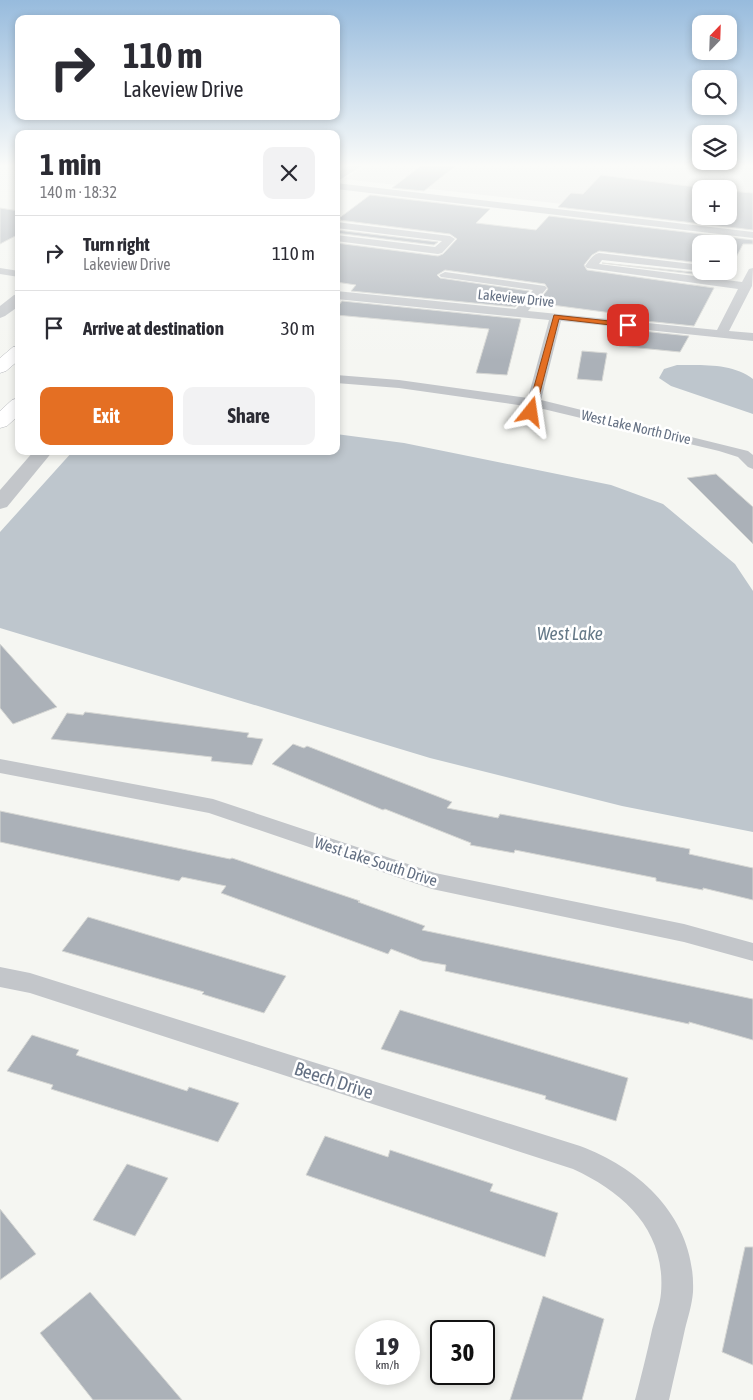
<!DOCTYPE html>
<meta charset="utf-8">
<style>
body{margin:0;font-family:"Asap Condensed",sans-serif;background:#f2f2f3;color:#2b2b33;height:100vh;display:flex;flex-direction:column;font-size:19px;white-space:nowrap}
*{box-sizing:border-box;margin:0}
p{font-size:16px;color:#7c7c81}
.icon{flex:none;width:28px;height:28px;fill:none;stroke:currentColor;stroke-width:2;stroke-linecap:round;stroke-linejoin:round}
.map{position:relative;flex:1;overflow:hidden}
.sheet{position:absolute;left:15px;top:130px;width:325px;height:325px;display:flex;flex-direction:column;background:#fff;border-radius:10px;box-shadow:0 2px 8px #0003}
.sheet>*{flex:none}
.banner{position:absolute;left:15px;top:15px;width:325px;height:105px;border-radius:10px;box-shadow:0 2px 8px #0003;background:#fff;color:#2b2b33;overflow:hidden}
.needle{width:32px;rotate:23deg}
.tools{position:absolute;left:692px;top:15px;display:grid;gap:10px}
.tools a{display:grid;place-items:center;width:45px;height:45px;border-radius:10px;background:#fff;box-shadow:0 2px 8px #0003;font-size:25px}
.speed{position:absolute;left:355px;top:1320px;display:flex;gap:10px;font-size:25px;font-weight:700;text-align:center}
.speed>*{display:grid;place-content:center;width:65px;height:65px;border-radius:50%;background:#fff;box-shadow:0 2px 8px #0003;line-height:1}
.speed small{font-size:12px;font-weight:400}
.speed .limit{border:2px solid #111;border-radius:8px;background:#fff;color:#111}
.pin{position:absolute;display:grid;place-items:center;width:42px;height:42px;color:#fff;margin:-21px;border-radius:10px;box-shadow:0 2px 8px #0006}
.me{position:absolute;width:55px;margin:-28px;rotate:15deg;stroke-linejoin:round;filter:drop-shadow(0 0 4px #0008)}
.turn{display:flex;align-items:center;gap:18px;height:105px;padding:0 25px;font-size:22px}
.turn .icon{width:65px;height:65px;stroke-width:2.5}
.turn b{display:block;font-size:35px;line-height:42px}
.round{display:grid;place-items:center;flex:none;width:52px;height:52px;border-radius:10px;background:#f2f2f3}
.overview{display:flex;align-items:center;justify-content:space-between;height:85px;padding:0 25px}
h1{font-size:30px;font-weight:700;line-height:38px}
.action{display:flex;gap:10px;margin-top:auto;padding:10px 25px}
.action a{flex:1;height:58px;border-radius:10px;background:#e46f23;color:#fff;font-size:20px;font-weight:700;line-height:58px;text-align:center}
.action a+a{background:#f2f2f3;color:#2b2b33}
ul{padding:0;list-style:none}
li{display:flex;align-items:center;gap:15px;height:75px;padding:0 25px;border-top:1px solid #e1e1e2}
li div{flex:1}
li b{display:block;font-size:19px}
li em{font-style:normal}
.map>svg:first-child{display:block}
.built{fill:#e6e6e5;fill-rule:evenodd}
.water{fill:#bec6cd}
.building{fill:#abb1b8;stroke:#d6d7d4}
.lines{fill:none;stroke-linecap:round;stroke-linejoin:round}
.motorway-casing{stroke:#b6b8bc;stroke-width:1}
.minor{fill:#c3c6ca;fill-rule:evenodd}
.tertiary{fill:#c3c6ca;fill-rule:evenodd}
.motorway{fill:#fff;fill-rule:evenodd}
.route{fill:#e46f23;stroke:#944817}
.labels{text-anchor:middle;stroke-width:5;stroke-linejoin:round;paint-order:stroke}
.far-street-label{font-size:14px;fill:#647083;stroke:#fff}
.street-label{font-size:16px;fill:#647083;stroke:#fff}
.water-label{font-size:18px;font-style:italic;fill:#647887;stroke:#fff}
.near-street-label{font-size:19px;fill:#647083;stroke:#fff}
</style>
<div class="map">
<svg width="753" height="1400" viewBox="0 0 753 1400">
<rect width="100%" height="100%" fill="#f5f6f2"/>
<path class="built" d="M369 164H753V226L344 179ZM701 189H729V216H701Z"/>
<g class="water">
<path d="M677 365C702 365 733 363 753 379V414L671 386 659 378 664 369Z"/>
<polygon points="336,434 404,443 611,485 663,504 735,564 753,591 753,832 622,806 430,758 0,628 0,532 73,451 336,451"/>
</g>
<g class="building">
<polygon points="423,164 458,164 424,191 392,188"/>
<polygon points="601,175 712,189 701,189 701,216 729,216 729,191 753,193 753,230 558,207 571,193 583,194"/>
<polygon points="370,195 490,209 476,223 536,230 549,216 753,240 753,244 743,244 733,263 729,263 729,244 701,244 701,263 599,251 592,255 584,265 587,270 714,288 694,326 626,319 627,315 537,303 548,289 545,284 445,270 437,275 440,278 529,291 515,307 351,291 356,285 336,282 336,243 438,256 443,254 457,239 450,234 339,220 341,219 338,219"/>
<polygon points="0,208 19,211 19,234 0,244"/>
<polygon points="336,230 438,242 434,245 336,233"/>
<polygon points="602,263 702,273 723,271 719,277"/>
<polygon points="342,301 521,319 507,375 476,373 489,329 336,315 336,309"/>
<polygon points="623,329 689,336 680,352 619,346"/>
<polygon points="582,351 607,353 602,381 577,379"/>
<polygon points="716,474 753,507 753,544 687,478"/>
<polygon points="0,644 35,683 57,707 13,724 0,708"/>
<polygon points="85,712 249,733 247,737 263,739 252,765 211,761 212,757 51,739 67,713 83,715"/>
<polygon points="293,744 304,748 307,746 452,802 447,808 498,818 500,814 690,849 689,854 753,868 753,900 703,888 703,890 656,881 656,878 515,850 514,853 470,845 471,843 385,809 383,810 272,764"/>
<polygon points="0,811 230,859 232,858 360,901 358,902 425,926 422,930 753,999 753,1040 689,1022 689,1024 445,971 446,965 422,961 391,949 388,954 221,893 226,886 182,877 179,881 0,842"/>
<polygon points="88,917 286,976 264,1013 202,994 204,992 62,951"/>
<polygon points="400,1010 628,1078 616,1121 545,1099 546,1096 381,1049"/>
<polygon points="32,1035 79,1050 76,1055 187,1091 189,1087 239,1103 218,1142 51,1089 53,1085 7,1071"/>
<polygon points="325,1136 388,1157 390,1150 493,1184 490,1191 558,1213 545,1257 306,1175"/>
<polygon points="127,1164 168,1178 135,1236 93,1220"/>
<polygon points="0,1209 36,1254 0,1280"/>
<polygon points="745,1247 753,1247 753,1365 722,1352"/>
<polygon points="90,1292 182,1400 93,1400 40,1333"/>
<polygon points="543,1296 604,1319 582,1400 510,1400"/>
</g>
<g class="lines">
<defs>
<g id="motorway">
<polygon points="19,346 19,360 6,371 0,373 0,358 13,347"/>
<polygon points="19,398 19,415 7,426 0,428 0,411 12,400"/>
</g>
</defs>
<use href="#motorway" class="motorway-casing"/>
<g class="minor">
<polygon points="336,183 753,232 753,238 336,189"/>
<polygon points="336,222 450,236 455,239 442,253 438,254 336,241 336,235 435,247 442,241 336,228"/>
<path d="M599 253 701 265 702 271 602 260 599 264 742 282 749 269 753 268 752 286 729 331 753 333V341L561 321 541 400 748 451 753 455V469L748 467 738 457 719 451 539 408 536 415H526L524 412 525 406 399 388 336 383V375L399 380 528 398 549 320 336 299V291L516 309 533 290 441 277 439 275 445 272 545 286 547 288 528 311 717 330 738 289 587 268 585 266C589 261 593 254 599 253Z"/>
<polygon points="0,268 19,271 19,277 0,274"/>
<polygon points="0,759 213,799 435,873 684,924 753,943 753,961 684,942 432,889 209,813 0,773"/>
<path d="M0 967 30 973 580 1146C643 1169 696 1221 693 1292 692 1305 688 1317 685 1329 680 1353 674 1376 669 1400H635C641 1377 647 1353 652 1330 655 1318 660 1305 661 1293 666 1231 625 1193 573 1169L30 993 0 987Z"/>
</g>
<g class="tertiary">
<polygon points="351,164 365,164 336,182 336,173"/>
<polygon points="19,294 19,306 5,316 0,318 0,306 14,295"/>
<polygon points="34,451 53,451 7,507 0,509 0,490"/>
</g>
<use href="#motorway" class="motorway"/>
</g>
<linearGradient id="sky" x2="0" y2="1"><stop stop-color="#97bbdd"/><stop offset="0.46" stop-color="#fafbf9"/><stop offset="1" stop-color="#fafbf9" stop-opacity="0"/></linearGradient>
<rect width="753" height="360" fill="url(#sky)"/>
<polygon class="route" points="554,315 628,323 631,325 628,327 559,319 535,412 531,414 527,412"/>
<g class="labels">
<g class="far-street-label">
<text transform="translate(516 298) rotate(6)" y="5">Lakeview Drive</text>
<text transform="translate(636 427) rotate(13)" y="5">West Lake North Drive</text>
</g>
<g class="street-label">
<text transform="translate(376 861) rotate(18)" y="6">West Lake South Drive</text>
</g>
<g class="water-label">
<text x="570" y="640">West Lake</text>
</g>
<g class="near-street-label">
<text transform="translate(334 1080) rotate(18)" y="7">Beech Drive</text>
</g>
</g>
</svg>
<div class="tools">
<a><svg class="needle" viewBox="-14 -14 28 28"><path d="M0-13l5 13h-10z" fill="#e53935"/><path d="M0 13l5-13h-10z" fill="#7c7c81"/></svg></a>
<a><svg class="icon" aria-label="search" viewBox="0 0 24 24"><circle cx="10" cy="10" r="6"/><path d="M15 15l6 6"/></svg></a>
<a><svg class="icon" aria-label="layers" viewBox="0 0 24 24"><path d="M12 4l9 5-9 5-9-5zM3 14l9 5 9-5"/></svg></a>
<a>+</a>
<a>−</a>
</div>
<div class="speed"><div>19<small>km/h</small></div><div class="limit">30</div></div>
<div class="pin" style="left:628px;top:325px;background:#d93025"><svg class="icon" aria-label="arrive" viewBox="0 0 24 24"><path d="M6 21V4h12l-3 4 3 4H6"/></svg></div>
<svg class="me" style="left:531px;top:412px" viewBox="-20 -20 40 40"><path d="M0-17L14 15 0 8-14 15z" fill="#e46f23" stroke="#fff" stroke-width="4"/></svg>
<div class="banner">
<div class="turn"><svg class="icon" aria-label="right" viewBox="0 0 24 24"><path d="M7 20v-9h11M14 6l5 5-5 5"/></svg><div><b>110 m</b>Lakeview Drive</div></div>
</div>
<section class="sheet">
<div class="overview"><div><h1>1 min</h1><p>140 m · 18:32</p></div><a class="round"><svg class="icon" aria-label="close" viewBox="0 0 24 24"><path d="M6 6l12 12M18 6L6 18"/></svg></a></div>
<ul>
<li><svg class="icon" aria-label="right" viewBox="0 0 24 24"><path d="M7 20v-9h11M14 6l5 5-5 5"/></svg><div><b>Turn right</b><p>Lakeview Drive</p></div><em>110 m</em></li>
<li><svg class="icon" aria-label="arrive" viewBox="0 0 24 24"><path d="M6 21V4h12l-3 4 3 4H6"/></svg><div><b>Arrive at destination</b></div><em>30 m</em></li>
</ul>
<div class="action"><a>Exit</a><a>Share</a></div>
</section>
</div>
